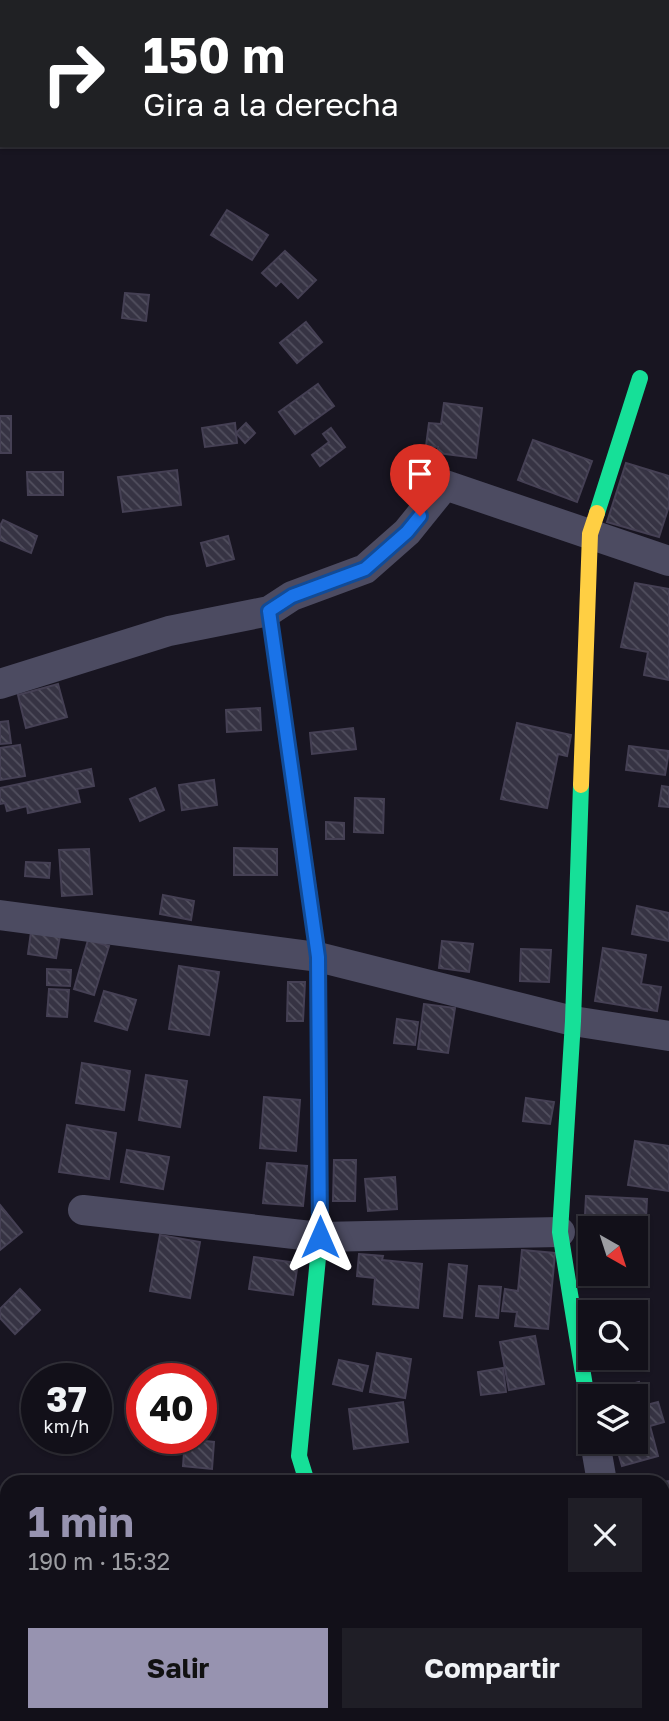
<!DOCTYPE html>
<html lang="es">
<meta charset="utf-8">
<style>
body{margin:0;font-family:"Golos Text",sans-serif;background:#1f1e26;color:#f1f3f6;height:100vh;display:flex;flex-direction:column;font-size:26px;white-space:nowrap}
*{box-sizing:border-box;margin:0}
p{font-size:23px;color:#9c9da2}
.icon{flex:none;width:38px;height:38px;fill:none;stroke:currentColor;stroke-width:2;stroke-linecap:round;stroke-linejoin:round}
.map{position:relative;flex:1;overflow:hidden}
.sheet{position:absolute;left:0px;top:1475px;width:670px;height:247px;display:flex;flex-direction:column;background:#121019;border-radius:21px 21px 0 0;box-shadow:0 2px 5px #0004,0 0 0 2px #313038}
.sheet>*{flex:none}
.banner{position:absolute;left:0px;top:0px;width:670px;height:147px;box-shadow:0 2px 5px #0004,0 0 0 2px #313038;background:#202124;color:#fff;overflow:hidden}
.needle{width:46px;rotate:141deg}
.fabs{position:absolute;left:578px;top:1216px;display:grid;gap:14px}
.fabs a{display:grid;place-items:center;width:70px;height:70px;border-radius:0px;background:#121019;box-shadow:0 2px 5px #0004,0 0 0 2px #313038;font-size:35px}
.speed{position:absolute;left:21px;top:1363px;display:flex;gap:14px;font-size:35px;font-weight:700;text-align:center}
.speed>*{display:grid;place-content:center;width:91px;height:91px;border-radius:50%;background:#121019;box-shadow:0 2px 5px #0004,0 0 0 2px #313038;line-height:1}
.speed small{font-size:18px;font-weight:400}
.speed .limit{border:10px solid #d22;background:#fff;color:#111}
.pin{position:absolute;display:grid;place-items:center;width:60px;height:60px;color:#fff;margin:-72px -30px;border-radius:50% 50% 50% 0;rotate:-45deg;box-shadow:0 0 7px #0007}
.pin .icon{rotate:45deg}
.me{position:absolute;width:77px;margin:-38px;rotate:0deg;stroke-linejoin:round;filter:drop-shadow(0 0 5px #0008)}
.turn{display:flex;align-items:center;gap:24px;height:147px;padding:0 28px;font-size:32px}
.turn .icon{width:91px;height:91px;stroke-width:2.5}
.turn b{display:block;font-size:49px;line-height:60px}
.round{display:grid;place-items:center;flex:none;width:74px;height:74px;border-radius:0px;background:#1f1e26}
.head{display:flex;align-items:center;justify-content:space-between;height:119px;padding:0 28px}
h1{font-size:42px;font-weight:700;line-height:52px;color:#9793b0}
.button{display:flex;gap:14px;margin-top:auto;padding:14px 28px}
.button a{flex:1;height:80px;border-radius:0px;background:#9793b0;color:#111;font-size:28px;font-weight:700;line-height:80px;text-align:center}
.button a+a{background:#1f1e26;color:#f1f3f6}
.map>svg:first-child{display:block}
.building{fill:url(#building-back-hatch);stroke:#454054;stroke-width:2}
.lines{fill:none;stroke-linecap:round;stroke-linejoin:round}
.street{stroke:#4c4b61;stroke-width:30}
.fast{stroke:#16e098;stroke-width:16}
.slow{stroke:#ffcf43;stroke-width:16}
.jam{stroke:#f24e42;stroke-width:16}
.route-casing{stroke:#114b97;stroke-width:18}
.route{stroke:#1a73e8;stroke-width:12}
</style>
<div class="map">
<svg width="669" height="1721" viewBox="0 0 669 1721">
<defs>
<pattern id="building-back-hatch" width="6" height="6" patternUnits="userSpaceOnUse" patternTransform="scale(1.75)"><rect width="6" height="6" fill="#363343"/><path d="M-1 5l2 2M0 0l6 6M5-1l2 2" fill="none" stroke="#52505f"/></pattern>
</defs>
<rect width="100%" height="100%" fill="#181521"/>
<g class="building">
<polygon points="227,210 268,235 252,260 211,235"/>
<polygon points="285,251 316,280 298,298 281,281 276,286 262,273"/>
<polygon points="125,293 149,295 146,321 122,318"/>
<polygon points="306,322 322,342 297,363 280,343"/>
<polygon points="318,384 334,406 295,434 279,412"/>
<polygon points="444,403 482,408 476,458 438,453 438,447 426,446 429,423 441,424"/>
<rect x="0" y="416" width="11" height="37"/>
<polygon points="235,423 237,443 205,447 202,428"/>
<polygon points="246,423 255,433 245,443 236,433"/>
<polygon points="331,428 345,447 320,466 312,455 329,442 323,434"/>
<polygon points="533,440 592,461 577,502 518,480"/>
<polygon points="626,463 669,476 669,506 659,537 607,522"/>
<polygon points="177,470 181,505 123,512 118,477"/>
<polygon points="27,472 63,472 63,495 28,495"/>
<polygon points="3,520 37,536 31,553 0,540 0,526"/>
<polygon points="228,536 234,559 207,566 201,543"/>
<polygon points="635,583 669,589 669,680 644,675 648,652 621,647"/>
<polygon points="58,684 67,717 26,728 18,695"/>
<polygon points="260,708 261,730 227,732 226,710"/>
<polygon points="8,721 11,743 0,744 0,722"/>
<polygon points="517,723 571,735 567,756 558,754 547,808 501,799"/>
<polygon points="353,728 356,749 312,754 310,733"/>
<polygon points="20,745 25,776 0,780 0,748"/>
<polygon points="629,746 669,751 665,775 626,770"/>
<polygon points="91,769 94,786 77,789 80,802 28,813 27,806 7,811 5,803 0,804 0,788"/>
<polygon points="214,780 217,805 182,810 179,785"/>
<polygon points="662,786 669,787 669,807 659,806"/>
<polygon points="155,788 164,810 140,821 130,799"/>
<polygon points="355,798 384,799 383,833 354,832"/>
<polygon points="326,822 344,823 344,839 326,839"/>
<polygon points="234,848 277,849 277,875 234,875"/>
<polygon points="89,849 92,894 62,896 59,850"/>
<polygon points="26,862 50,863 49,878 25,876"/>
<polygon points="163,895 194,901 191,920 160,914"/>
<polygon points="637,906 669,913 669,941 632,934"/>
<polygon points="31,932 60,936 56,958 28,954"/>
<polygon points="88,940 109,946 94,995 74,989"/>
<polygon points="442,941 473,944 469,972 439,968"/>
<polygon points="603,948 646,955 641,984 661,987 657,1011 595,1001"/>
<polygon points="521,949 551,950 549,982 520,981"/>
<polygon points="179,966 219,972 209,1035 169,1029"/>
<polygon points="47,969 71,970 70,986 47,985"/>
<polygon points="288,982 305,982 303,1021 287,1021"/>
<polygon points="49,989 69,990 67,1017 47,1016"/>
<polygon points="104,991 136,1000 127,1030 95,1021"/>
<polygon points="424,1004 455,1008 448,1053 418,1049"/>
<polygon points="397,1019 418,1022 415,1045 394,1043"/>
<polygon points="82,1063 130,1071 124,1110 76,1103"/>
<polygon points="146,1075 187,1081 180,1127 139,1120"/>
<polygon points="264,1097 300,1100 296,1151 260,1148"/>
<polygon points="526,1098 554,1102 550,1124 523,1121"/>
<polygon points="67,1125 116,1133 109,1179 59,1172"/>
<polygon points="635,1141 669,1146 669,1191 628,1185"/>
<polygon points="127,1150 169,1157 163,1189 121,1182"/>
<polygon points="334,1160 356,1160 355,1201 333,1201"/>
<polygon points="267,1163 307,1166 303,1206 263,1203"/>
<polygon points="395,1177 397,1209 368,1211 365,1179"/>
<polygon points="586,1196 647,1199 645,1236 635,1236 635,1228 591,1228 591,1215 585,1215"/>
<polygon points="0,1205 22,1232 0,1250"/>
<polygon points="160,1235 200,1242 190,1298 150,1291"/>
<polygon points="635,1248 640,1249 633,1286 607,1282 608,1274 635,1274"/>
<polygon points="522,1250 555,1253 548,1329 515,1326 517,1312 502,1311 505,1289 518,1291"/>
<polygon points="359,1254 383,1256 382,1260 422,1264 418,1308 373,1304 375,1278 357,1276"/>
<polygon points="254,1257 298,1263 293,1295 249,1289"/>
<polygon points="449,1264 467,1266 462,1318 444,1316"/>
<polygon points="479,1286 501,1287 498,1318 476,1316"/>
<polygon points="20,1289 40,1310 15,1334 0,1318 0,1309"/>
<polygon points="535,1336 544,1384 509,1390 500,1342"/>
<polygon points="377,1353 411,1359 405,1398 370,1392"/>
<polygon points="339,1360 368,1366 362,1391 333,1384"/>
<polygon points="503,1368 506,1392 481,1395 478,1372"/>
<polygon points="639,1382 644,1402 635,1405 635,1396 602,1396 601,1392"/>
<polygon points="403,1402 408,1442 354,1449 349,1409"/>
<polygon points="658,1402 664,1422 650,1426 658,1456 622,1466 615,1442 635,1442 635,1408"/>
<polygon points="185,1439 214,1442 212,1469 183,1466"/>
<polygon points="669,1481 669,1518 663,1519 663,1482"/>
<polygon points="669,1543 669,1579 663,1581 663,1544"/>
<polygon points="269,1715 298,1715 299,1721 270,1721"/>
<polygon points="313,1715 364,1715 366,1721 314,1721"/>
</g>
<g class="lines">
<g class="street">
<polyline points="0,684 169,631 269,611 292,596 365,569 407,532 445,485 669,561"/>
<polyline points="0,915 318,957 573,1021 669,1036"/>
<polyline points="83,1210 320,1237 560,1232"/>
<polyline points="595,1442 602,1482"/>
<polyline points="663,1672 669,1688"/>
<polyline points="378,1715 380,1721"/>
</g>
<g class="fast">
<polyline points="597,513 640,378"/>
<polyline points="581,785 573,1021 560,1232 590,1417"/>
<polyline points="307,1482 299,1456 320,1237 318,957 309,891"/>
</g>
<polyline class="slow" points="581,785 590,534 597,513"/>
<polyline class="jam" points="269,611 309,891"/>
</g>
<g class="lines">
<defs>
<polyline id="route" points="320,1237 318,957 269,611 292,596 365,569 407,532 420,516"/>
</defs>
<use href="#route" class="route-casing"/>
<use href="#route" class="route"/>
</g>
</svg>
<div class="fabs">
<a><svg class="needle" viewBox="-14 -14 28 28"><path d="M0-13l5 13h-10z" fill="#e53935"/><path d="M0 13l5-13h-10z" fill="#9c9da2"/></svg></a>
<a><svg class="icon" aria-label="search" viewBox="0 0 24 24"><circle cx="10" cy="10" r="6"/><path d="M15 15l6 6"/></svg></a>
<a><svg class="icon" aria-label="layers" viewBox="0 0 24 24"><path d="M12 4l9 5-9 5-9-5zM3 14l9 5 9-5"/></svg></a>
</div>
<div class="speed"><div>37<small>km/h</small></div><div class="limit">40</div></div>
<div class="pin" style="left:420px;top:516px;background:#d93025"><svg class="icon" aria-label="arrive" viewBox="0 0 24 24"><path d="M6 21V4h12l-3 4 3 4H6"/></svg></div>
<svg class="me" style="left:320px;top:1237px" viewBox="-20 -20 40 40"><path d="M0-17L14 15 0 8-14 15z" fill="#1a73e8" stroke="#fff" stroke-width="4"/></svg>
<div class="banner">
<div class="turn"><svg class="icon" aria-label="right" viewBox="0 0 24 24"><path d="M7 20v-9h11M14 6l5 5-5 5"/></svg><div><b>150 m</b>Gira a la derecha</div></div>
</div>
<section class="sheet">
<div class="head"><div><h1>1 min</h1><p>190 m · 15:32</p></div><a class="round"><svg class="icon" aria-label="close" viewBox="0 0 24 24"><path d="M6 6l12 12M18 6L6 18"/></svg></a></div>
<div class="button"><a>Salir</a><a>Compartir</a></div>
</section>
</div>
